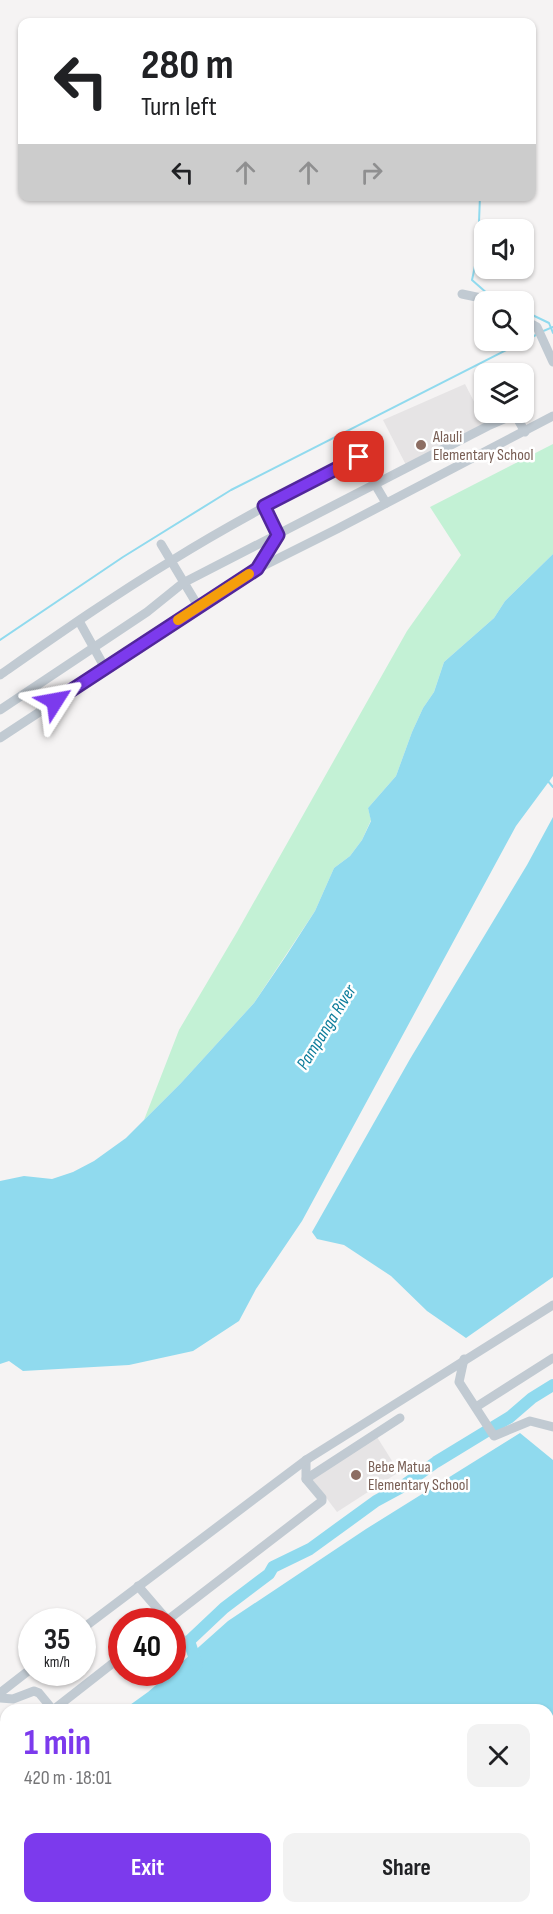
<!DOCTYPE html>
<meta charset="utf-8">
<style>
body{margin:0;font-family:"Sofia Sans Condensed",sans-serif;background:#f2f2f2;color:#202124;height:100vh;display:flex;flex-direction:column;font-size:22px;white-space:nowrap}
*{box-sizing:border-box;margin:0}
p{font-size:20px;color:#757577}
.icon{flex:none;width:33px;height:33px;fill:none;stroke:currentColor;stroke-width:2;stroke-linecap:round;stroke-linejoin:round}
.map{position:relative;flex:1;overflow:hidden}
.sheet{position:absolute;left:0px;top:1704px;width:554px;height:210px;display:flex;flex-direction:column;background:#fff;border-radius:18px 18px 0 0;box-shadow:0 2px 4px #0004}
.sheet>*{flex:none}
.guide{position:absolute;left:18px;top:18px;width:518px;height:183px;border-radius:12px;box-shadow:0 2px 4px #0004;background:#fff;color:#202124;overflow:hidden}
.buttons{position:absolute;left:474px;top:219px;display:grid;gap:12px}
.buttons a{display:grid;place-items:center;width:60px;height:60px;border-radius:12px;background:#fff;box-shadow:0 2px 4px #0004;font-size:30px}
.speed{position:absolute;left:18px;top:1608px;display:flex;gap:12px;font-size:30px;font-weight:700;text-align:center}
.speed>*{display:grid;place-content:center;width:78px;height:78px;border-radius:50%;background:#fff;box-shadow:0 2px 4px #0004;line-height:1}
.speed small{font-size:15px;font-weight:400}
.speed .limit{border:9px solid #d22;background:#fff;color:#111}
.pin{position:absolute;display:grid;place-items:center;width:51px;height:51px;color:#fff;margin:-26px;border-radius:12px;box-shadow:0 3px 9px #0006}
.me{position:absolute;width:66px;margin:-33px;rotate:56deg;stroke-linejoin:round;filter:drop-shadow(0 0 4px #0008)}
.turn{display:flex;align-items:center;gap:21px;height:126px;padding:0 24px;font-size:27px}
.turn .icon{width:78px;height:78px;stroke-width:2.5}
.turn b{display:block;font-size:42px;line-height:51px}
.lanes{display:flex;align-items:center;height:57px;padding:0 24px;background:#0003;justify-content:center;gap:30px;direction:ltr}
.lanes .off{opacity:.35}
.round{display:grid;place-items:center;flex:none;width:63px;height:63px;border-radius:12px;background:#f2f2f2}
.overview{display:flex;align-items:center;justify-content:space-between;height:102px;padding:0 24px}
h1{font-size:36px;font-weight:700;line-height:45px;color:#7c3aed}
.primary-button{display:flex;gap:12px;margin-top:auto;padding:12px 24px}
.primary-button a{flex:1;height:69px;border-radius:12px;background:#7c3aed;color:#fff;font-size:24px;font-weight:700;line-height:69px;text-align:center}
.primary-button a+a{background:#f2f2f2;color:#202124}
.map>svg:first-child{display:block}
.education{fill:#e6e4e5}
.green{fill:#c3f1d5}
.water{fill:#90daee}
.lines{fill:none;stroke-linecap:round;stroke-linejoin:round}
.stream{stroke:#90daee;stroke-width:2}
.river{stroke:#90daee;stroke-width:12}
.minor{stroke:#c1cad2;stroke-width:9}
.route-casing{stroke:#51269a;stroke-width:15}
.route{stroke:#7c3aed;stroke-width:10}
.slow{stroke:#f59e0b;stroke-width:10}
.education-dot{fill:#8d6e63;stroke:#fff;stroke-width:2}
.labels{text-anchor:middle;stroke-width:5;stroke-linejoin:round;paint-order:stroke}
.education-label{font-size:16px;fill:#785e54;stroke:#fff;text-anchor:start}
.water-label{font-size:18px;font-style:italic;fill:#0c7c9b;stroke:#fff}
</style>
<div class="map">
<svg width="553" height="1914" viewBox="0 0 553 1914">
<rect width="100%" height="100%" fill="#f5f3f3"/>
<g class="education">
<polygon points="465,384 486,425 406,465 383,420"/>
<polygon points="377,1437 399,1472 337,1512 312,1479"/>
</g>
<polygon class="green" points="553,444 553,554 505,601 494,618 444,662 434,692 423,708 412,732 396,776 368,808 371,820 362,840 350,856 334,868 315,911 254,1003 181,1083 144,1120 179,1030 237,932 407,631 461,555 430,507"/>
<g class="water">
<polygon points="553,554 553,776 516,826 302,1221 256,1289 239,1321 193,1351 129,1365 23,1371 9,1361 0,1364 0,1181 24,1176 52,1179 73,1172 94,1161 126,1138 181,1083 254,1003 286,956 315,911 334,868 350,856 362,840 371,821 368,808 396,776 412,732 423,708 434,692 444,662 494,618 505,601"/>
<polygon points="553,817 553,1277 466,1338 427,1311 391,1276 344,1245 317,1239 312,1232 410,1059 527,865"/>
<polygon points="520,1433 553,1460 553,1914 0,1914 0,1812 6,1806 6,1908 548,1908 548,1710 123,1710 148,1692 170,1673 172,1672 173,1670 228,1621 366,1529"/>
</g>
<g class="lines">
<g class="stream">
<polyline points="480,196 479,222 491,226 492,230"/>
<polyline points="484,255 475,266 472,280 497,302"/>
<polyline points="524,311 549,323 553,333"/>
<polyline points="541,332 553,327"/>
<polyline points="0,640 123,557 231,490 536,335"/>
<polyline points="547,780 553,787"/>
</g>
<polyline class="river" points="197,1665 189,1641 224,1608 269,1574 273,1567 310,1549 376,1501 400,1488 436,1462 510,1417 532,1398 553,1385"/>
<g class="minor">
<polyline points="462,294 481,298 486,302"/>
<polyline points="524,320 537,327 553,362"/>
<polyline points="161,544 198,606"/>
<polyline points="257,569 278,535 264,506"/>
<polyline points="79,621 105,668"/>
<path d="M0 675C56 636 113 596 171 561 232 523 296 490 359 457L386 503"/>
<polyline points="0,710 147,612 183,583 488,426 515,414 525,432"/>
<polyline points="0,738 257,569 337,529 553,416"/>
<polyline points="464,1359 459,1382 494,1436 530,1421 553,1427"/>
<polyline points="476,1407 553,1358"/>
<polyline points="306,1479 400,1418"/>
<polyline points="138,1586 169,1622"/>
<polyline points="165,1622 322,1501 322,1498 306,1479 306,1460"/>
<polyline points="172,1627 182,1639 182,1645 172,1655"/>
<polyline points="82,1629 306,1460 553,1305"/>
<polyline points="0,1693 32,1668"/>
<polyline points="0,1698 13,1699 34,1691 39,1693 53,1710"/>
<polyline points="53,1710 122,1656"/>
<polyline points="0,1752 6,1747"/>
<polyline points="0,1790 6,1785"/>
</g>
</g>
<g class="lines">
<defs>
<polyline id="route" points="55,701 257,569 278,535 264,506 359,457"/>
</defs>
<use href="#route" class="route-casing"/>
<use href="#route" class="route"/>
<polyline class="slow" points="178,620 249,574"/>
</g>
<g class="education-dot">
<circle cx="421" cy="445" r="6"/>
<circle cx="356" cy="1475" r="6"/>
</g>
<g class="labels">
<g class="education-label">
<text x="433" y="442">Alauli<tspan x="433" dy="18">Elementary School</tspan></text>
<text x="368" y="1472">Bebe Matua<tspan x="368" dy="18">Elementary School</tspan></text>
</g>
<g class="water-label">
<text transform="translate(326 1027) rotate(-58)" y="6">Pampanga River</text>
</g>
</g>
</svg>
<div class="buttons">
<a><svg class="icon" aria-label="sound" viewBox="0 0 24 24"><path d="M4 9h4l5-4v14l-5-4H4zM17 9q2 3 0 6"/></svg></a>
<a><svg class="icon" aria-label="search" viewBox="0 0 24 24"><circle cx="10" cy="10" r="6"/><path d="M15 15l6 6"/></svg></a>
<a><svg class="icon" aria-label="layers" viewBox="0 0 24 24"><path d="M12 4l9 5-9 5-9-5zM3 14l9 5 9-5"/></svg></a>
</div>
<div class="speed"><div>35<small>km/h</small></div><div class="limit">40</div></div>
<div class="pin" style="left:359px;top:457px;background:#d93025"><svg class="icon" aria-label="arrive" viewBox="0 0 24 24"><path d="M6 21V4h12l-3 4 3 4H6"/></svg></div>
<svg class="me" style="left:55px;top:701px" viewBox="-20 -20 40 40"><path d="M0-17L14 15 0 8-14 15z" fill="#7c3aed" stroke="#fff" stroke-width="4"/></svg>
<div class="guide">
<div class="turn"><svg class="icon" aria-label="left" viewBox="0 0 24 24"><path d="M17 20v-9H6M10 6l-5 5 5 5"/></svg><div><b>280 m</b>Turn left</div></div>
<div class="lanes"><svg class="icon" aria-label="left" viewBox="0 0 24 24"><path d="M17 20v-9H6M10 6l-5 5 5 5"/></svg><svg class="icon off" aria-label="ahead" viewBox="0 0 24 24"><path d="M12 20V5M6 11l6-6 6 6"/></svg><svg class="icon off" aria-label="ahead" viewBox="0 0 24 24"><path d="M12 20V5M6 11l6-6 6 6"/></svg><svg class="icon off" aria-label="right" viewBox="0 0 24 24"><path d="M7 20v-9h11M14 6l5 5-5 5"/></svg></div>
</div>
<section class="sheet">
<div class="overview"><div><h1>1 min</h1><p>420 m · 18:01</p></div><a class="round"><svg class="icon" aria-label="close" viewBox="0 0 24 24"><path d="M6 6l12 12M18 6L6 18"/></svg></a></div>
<div class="primary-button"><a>Exit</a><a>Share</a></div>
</section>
</div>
